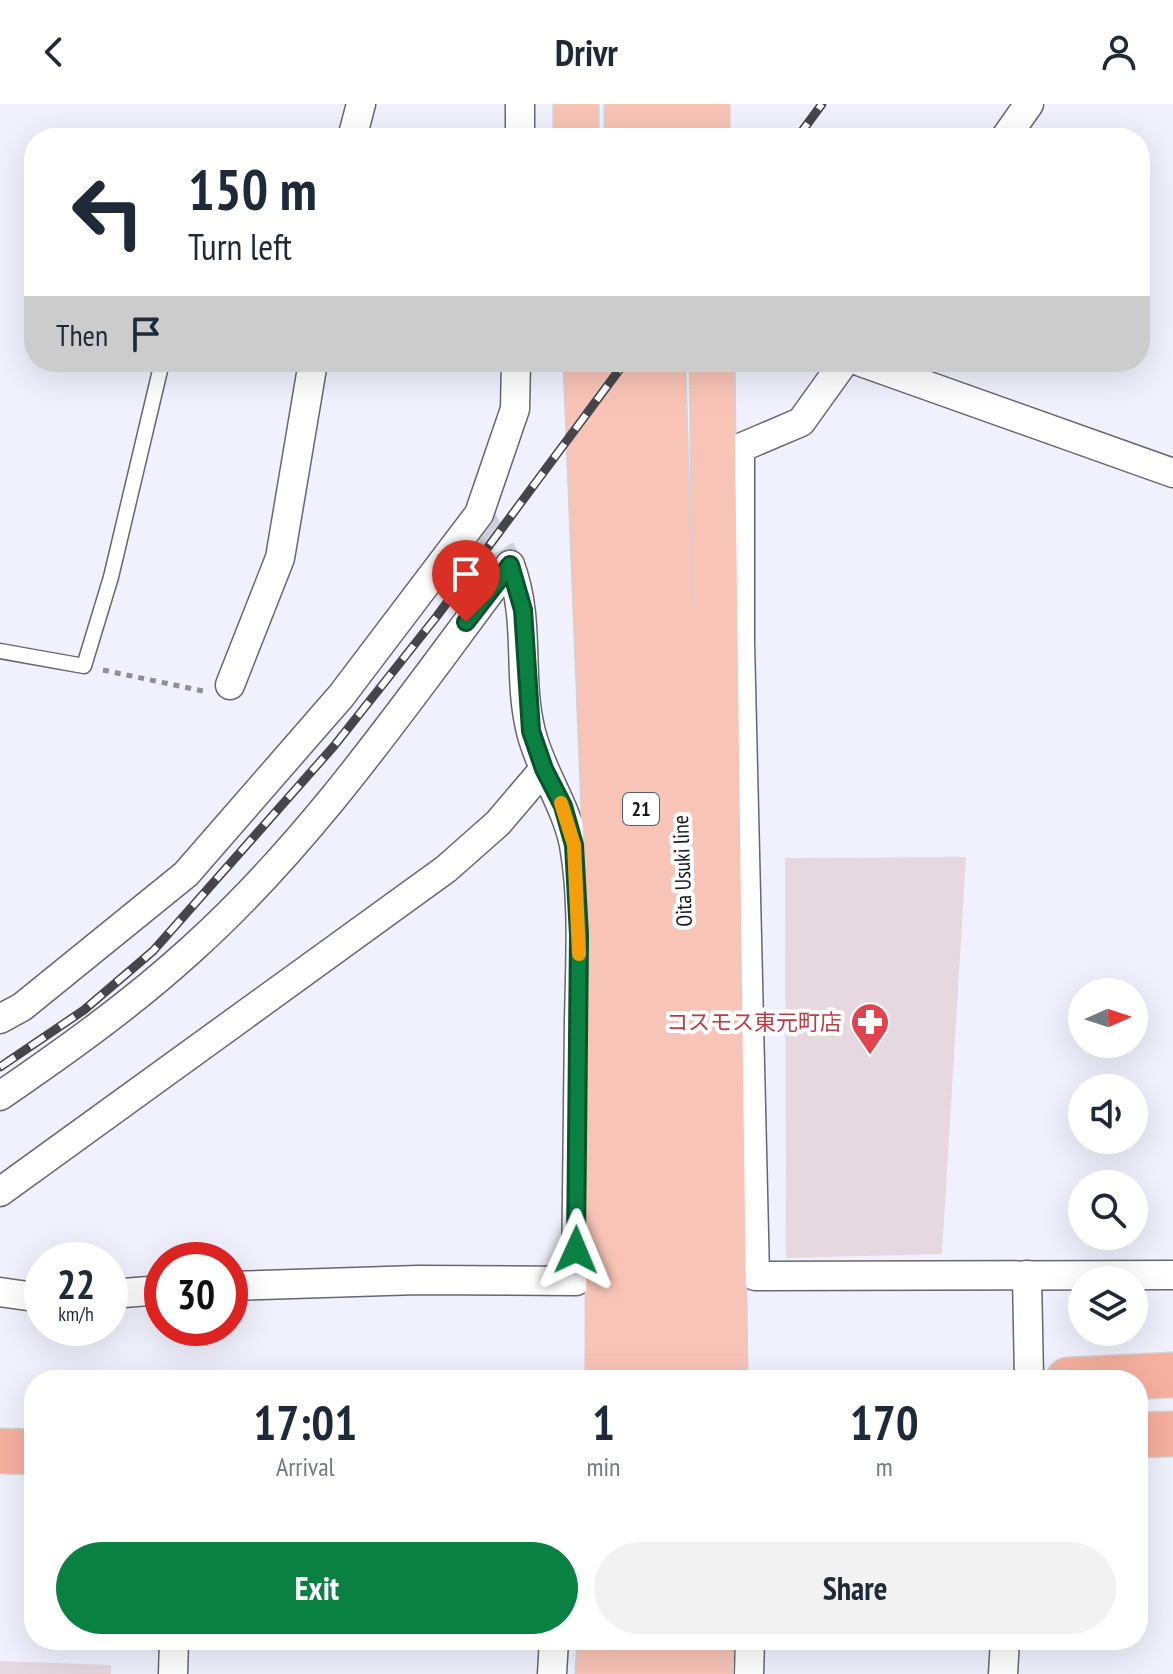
<!DOCTYPE html>
<meta charset="utf-8">
<style>
body{margin:0;font-family:"PT Sans Narrow","Noto Sans JP",sans-serif;background:#f2f2f3;color:#1f2937;height:100vh;display:flex;flex-direction:column;font-size:30px;white-space:nowrap}
*{box-sizing:border-box;margin:0}
p{font-size:26px;color:#747a83}
.icon{flex:none;width:44px;height:44px;fill:none;stroke:currentColor;stroke-width:2;stroke-linecap:round;stroke-linejoin:round}
.map{position:relative;flex:1;overflow:hidden}
.details{position:absolute;left:24px;top:1266px;width:1124px;height:280px;display:flex;flex-direction:column;background:#fff;border-radius:32px;box-shadow:0 8px 32px #0002}
.details>*{flex:none}
.banner{position:absolute;left:24px;top:24px;width:1126px;height:244px;border-radius:32px;box-shadow:0 8px 32px #0002;background:#fff;color:#1f2937;overflow:hidden}
.needle{width:52px;rotate:87deg}
.tools{position:absolute;left:1068px;top:874px;display:grid;gap:16px}
.tools a{display:grid;place-items:center;width:80px;height:80px;border-radius:50%;background:#fff;box-shadow:0 8px 32px #0002;font-size:40px}
.speed{position:absolute;left:24px;top:1138px;display:flex;gap:16px;font-size:40px;font-weight:700;text-align:center}
.speed>*{display:grid;place-content:center;width:104px;height:104px;border-radius:50%;background:#fff;box-shadow:0 8px 32px #0002;line-height:1}
.speed small{font-size:20px;font-weight:400}
.speed .limit{border:12px solid #d22;background:#fff;color:#111}
.pin{position:absolute;display:grid;place-items:center;width:68px;height:68px;color:#fff;margin:-82px -34px;border-radius:50% 50% 50% 0;rotate:-45deg;box-shadow:0 0 8px #0007}
.pin .icon{rotate:45deg}
.me{position:absolute;width:88px;margin:-44px;rotate:1deg;stroke-linejoin:round;filter:drop-shadow(0 0 6px #0008)}
.turn{display:flex;align-items:center;gap:28px;height:168px;padding:0 32px;font-size:36px}
.turn .icon{width:104px;height:104px;stroke-width:2.5}
.turn b{display:block;font-size:56px;line-height:68px}
.then{display:flex;align-items:center;height:76px;padding:0 32px;background:#0003;gap:16px;font-size:30px}
.eta{display:flex;justify-content:space-evenly;align-items:center;height:136px;text-align:center}
.eta b{font-size:48px;font-weight:800;line-height:56px}
.action{display:flex;gap:16px;margin-top:auto;padding:16px 32px}
.action a{flex:1;height:92px;border-radius:48px;background:#0b8043;color:#fff;font-size:32px;font-weight:800;line-height:92px;text-align:center}
.action a+a{background:#f2f2f3;color:#1f2937}
header{display:flex;justify-content:space-between;align-items:center;height:104px;padding:0 32px;background:#fff;font-size:36px;font-weight:800}
.map>svg:first-child{display:block}
.building{fill:#e5d8de}
.lines{fill:none;stroke-linecap:round;stroke-linejoin:round}
.minor-tunnel{stroke:#d0d0db;stroke-width:28;stroke-dasharray:28 14;stroke-linecap:butt}
.service-casing{stroke:#676671;stroke-width:17}
.minor-casing{stroke:#676671;stroke-width:31}
.primary-casing{stroke:#d1d1d1;stroke-width:47}
.trunk-casing{stroke:#d1d1d1;stroke-width:47}
.path{stroke:#8e8e96;stroke-width:5;stroke-dasharray:6 6;stroke-linecap:butt}
.service{stroke:#fff;stroke-width:14}
.minor{stroke:#fff;stroke-width:28}
.primary{stroke:#f8c4b7;stroke-width:44}
.trunk{stroke:#f6b09f;stroke-width:44}
.rail-casing{stroke:#45454b;stroke-width:9}
.rail{stroke:#fff;stroke-width:6;stroke-dasharray:18;stroke-linecap:butt}
.route-casing{stroke:#07532c;stroke-width:20}
.route{stroke:#0b8043;stroke-width:14}
.slow{stroke:#f59e0b;stroke-width:14}
.labels{text-anchor:middle;stroke-width:8;stroke-linejoin:round;paint-order:stroke}
.shield{fill:#fff;stroke:#5d5d5f;stroke-width:2}
.shield-label{font-size:20px;font-weight:bold;fill:#17171b}
.street-label{font-size:22px;fill:#17171b;stroke:#fff}
.health-label{font-size:22px;fill:#be3a42;stroke:#fff;text-anchor:end}
</style>
<header><svg class="icon" aria-label="back" viewBox="0 0 24 24"><path d="M15 5l-7 7 7 7"/></svg>Drivr<svg class="icon" aria-label="person" viewBox="0 0 24 24"><circle cx="12" cy="8" r="4"/><path d="M4 21q1-7 8-7t8 7"/></svg></header>
<div class="map">
<svg width="1173" height="1570" viewBox="0 0 1173 1570">
<rect width="100%" height="100%" fill="#f1f1fd"/>
<g class="building">
<polygon points="966,753 942,1150 786,1154 785,754"/>
<polygon points="0,1557 111,1561 111,1570 0,1570"/>
</g>
<g class="lines">
<polyline class="minor-tunnel" points="479,410 510,461"/>
<defs>
<polyline id="service" points="0,547 84,562 111,473 162,258"/>
<g id="minor">
<polyline points="352,34 361,0"/>
<polyline points="520,34 520,0"/>
<polyline points="1005,34 1029,0"/>
<polyline points="844,258 801,318 740,344 740,538 755,1172 1173,1171"/>
<polyline points="861,258 1173,369"/>
<polyline points="230,581 280,454 313,258"/>
<polyline points="0,915 22,903 186,770 341,592 479,410 515,305 516,258"/>
<path d="M0 992C67 946 133 899 193 844 315 734 411 592 510 461"/>
<polyline points="0,1088 446,765 498,719 544,665"/>
<polyline points="1027,1171 1029,1276"/>
<path d="M230 1182 418 1176 576 1177C577 1090 578 1003 579 917 580 859 584 798 574 741 566 701 541 668 531 628 517 572 531 516 510 461"/>
<polyline points="0,1188 42,1194"/>
<polyline points="110,1190 162,1186"/>
<polyline points="173,1570 174,1536"/>
<polyline points="552,1570 554,1536"/>
<polyline points="749,1570 750,1536"/>
<polyline points="1003,1570 1005,1536"/>
</g>
<g id="primary">
<polyline points="707,0 707,34"/>
<polyline points="576,34 576,0"/>
<polyline points="627,34 627,0"/>
<polyline points="667,34 668,0"/>
<polyline points="586,258 609,830 608,1276"/>
<polyline points="625,258 627,403 645,796 645,1276"/>
<path d="M663 258C670 597 697 936 685 1276"/>
<polyline points="712,258 725,1276"/>
<polyline points="598,1570 600,1536"/>
<polyline points="634,1570 636,1536"/>
<polyline points="675,1570 676,1536"/>
<polyline points="710,1570 711,1536"/>
</g>
<g id="trunk">
<polyline points="1068,1276 1173,1271"/>
<polyline points="1138,1331 1173,1330"/>
<polyline points="0,1347 34,1348"/>
</g>
</defs>
<use href="#service" class="service-casing"/>
<use href="#minor" class="minor-casing"/>
<use href="#primary" class="primary-casing"/>
<use href="#trunk" class="trunk-casing"/>
<polyline class="path" points="103,566 203,587"/>
<use href="#service" class="service"/>
<use href="#minor" class="minor"/>
<use href="#primary" class="primary"/>
<use href="#trunk" class="trunk"/>
<defs>
<g id="rail">
<polyline points="797,34 822,0"/>
<polyline points="0,963 84,906 153,847 334,642 437,512 625,258"/>
</g>
</defs>
<use href="#rail" class="rail-casing"/>
<use href="#rail" class="rail"/>
</g>
<g class="lines">
<defs>
<polyline id="route" points="466,518 510,461 523,506 531,627 544,665 563,702 574,741 579,831 576,1146"/>
</defs>
<use href="#route" class="route-casing"/>
<use href="#route" class="route"/>
<polyline class="slow" points="561,699 574,741 579,850"/>
</g>
<defs>
<symbol id="pharmacy-pin" viewBox="-11 -11 22 30"><path d="M0 17L-7.5 6A9.5 9.5 0 1 1 7.5 6Z" fill="#e0444e" stroke="#fff"/><path d="M-2-6h4v4h4v4h-4v4h-4v-4h-4v-4h4Z" fill="#fff"/></symbol>
</defs>
<g fill-rule="evenodd">
<use href="#pharmacy-pin" x="848" y="896" width="44" height="60"/>
</g>
<g class="labels">
<rect class="shield" x="623" y="689" width="36" height="32" rx="6"/>
<g class="shield-label">
<text x="641" y="712">21</text>
</g>
<g class="street-label">
<text transform="translate(682 767) rotate(-92)" y="8">Oita Usuki line</text>
</g>
<g class="health-label">
<text x="842" y="926">コスモス東元町店</text>
</g>
</g>
</svg>
<div class="tools">
<a><svg class="needle" viewBox="-14 -14 28 28"><path d="M0-13l5 13h-10z" fill="#e53935"/><path d="M0 13l5-13h-10z" fill="#747a83"/></svg></a>
<a><svg class="icon" aria-label="sound" viewBox="0 0 24 24"><path d="M4 9h4l5-4v14l-5-4H4zM17 9q2 3 0 6"/></svg></a>
<a><svg class="icon" aria-label="search" viewBox="0 0 24 24"><circle cx="10" cy="10" r="6"/><path d="M15 15l6 6"/></svg></a>
<a><svg class="icon" aria-label="layers" viewBox="0 0 24 24"><path d="M12 4l9 5-9 5-9-5zM3 14l9 5 9-5"/></svg></a>
</div>
<div class="speed"><div>22<small>km/h</small></div><div class="limit">30</div></div>
<div class="pin" style="left:466px;top:518px;background:#d93025"><svg class="icon" aria-label="arrive" viewBox="0 0 24 24"><path d="M6 21V4h12l-3 4 3 4H6"/></svg></div>
<svg class="me" style="left:576px;top:1146px" viewBox="-20 -20 40 40"><path d="M0-17L14 15 0 8-14 15z" fill="#0b8043" stroke="#fff" stroke-width="4"/></svg>
<div class="banner">
<div class="turn"><svg class="icon" aria-label="left" viewBox="0 0 24 24"><path d="M17 20v-9H6M10 6l-5 5 5 5"/></svg><div><b>150 m</b>Turn left</div></div>
<div class="then">Then<svg class="icon" aria-label="arrive" viewBox="0 0 24 24"><path d="M6 21V4h12l-3 4 3 4H6"/></svg></div>
</div>
<section class="details">
<div class="eta">
<div><b>17:01</b><p>Arrival</p></div>
<div><b>1</b><p>min</p></div>
<div><b>170</b><p>m</p></div>
</div>
<div class="action"><a>Exit</a><a>Share</a></div>
</section>
</div>
